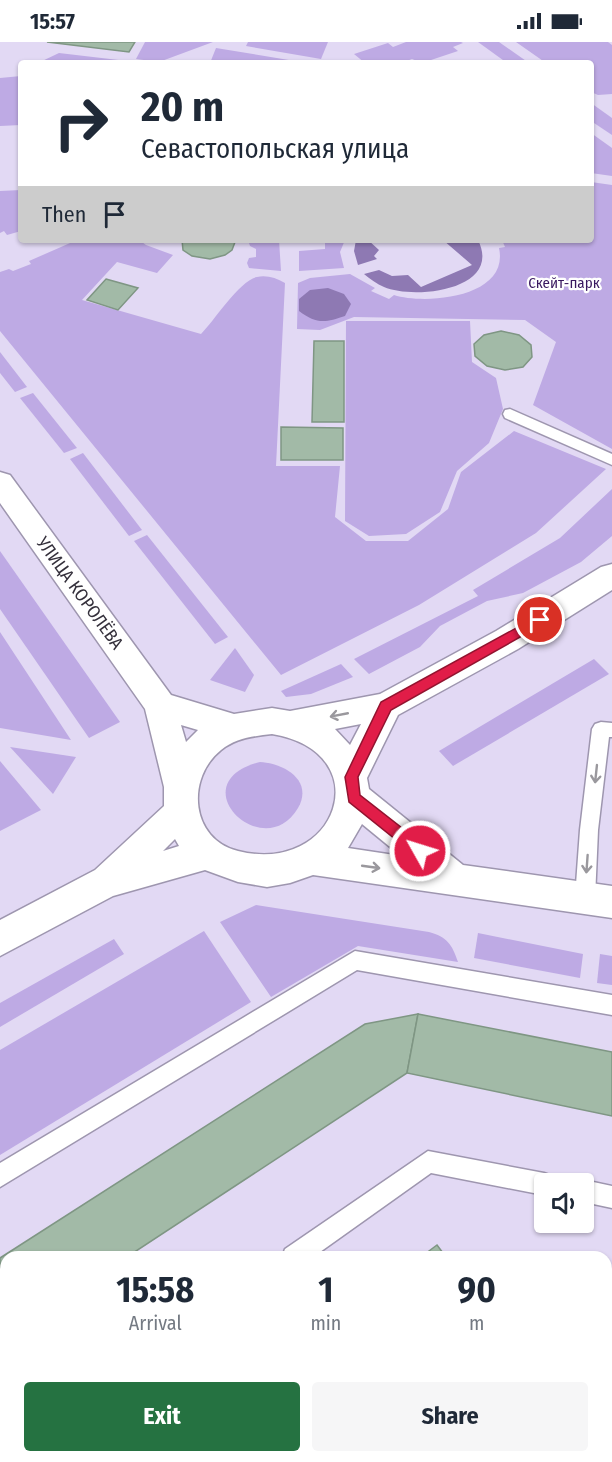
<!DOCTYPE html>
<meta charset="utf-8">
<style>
body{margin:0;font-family:"Fira Sans Condensed",sans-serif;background:#f6f6f7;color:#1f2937;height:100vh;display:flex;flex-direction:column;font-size:22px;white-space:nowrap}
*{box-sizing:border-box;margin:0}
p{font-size:20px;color:#747a83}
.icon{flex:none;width:33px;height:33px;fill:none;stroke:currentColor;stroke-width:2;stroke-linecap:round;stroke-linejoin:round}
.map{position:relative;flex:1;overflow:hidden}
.details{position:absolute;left:0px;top:1209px;width:612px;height:212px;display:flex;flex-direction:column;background:#fff;border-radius:18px 18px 0 0;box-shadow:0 2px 4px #0004}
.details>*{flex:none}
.top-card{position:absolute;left:18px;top:18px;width:576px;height:183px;border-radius:6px;box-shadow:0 2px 4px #0004;background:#fff;color:#1f2937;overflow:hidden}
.buttons{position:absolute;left:534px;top:1131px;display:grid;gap:12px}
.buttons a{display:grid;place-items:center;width:60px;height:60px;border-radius:6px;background:#fff;box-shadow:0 2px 4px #0004;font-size:30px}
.pin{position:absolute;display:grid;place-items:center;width:51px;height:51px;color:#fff;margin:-26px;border:3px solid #fff;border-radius:50%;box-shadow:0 2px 6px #0007}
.me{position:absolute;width:66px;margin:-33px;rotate:309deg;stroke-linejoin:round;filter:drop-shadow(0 0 4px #0008)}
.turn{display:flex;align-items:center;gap:21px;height:126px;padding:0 24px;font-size:27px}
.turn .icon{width:78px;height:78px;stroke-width:2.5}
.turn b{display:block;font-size:42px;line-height:51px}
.then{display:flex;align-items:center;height:57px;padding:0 24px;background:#0003;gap:12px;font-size:22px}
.eta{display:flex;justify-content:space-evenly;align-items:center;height:102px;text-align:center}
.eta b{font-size:36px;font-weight:700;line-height:42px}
.action{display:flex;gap:12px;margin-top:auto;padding:12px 24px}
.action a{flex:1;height:69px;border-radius:6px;background:#257241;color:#fff;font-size:24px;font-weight:700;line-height:69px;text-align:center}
.action a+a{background:#f6f6f7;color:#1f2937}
.status{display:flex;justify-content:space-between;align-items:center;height:42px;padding:0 30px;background:#fff;direction:ltr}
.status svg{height:16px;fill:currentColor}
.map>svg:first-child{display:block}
.green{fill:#beaae4}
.water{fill:#8e79b3}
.building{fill:#a2baa7;stroke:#7f9684;stroke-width:1.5}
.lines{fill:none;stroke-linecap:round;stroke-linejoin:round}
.lane-casing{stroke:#9e96af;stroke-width:3}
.secondary-casing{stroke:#9e96af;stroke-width:3}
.lane{fill:#fff;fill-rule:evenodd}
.secondary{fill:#fff;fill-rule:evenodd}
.oneway{stroke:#9a989d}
.route{fill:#e11d48;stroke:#92132f;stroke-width:1.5}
.labels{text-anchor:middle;stroke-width:4.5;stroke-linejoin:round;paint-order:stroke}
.far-park-label{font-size:15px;fill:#39185f;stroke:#fff}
.street-label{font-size:18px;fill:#34303b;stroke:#fff}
</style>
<div class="status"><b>15:57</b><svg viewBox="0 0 49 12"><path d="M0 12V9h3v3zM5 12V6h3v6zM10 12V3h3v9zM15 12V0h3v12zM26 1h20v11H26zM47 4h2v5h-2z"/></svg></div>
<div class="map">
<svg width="612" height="1420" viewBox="0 0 612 1420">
<rect width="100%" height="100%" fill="#e2d9f4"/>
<g class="green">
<polygon points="145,0 213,0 159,20 136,17"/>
<polygon points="248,0 328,0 321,17 246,4"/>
<polygon points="406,0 461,0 463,1 453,5 458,9 422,21 412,17 401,21 365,21 354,12 388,1 393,5"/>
<polygon points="478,0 499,0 529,21 507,21"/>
<polygon points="516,0 608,0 612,3 612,52 598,53 591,50 591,21 546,21"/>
<polygon points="216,6 307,21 210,21"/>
<polygon points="59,11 144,21 38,21"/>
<polygon points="21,34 21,83 0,84 0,36"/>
<polygon points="591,61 612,76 612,93 591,79"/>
<polygon points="591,91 612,106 612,134 591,131"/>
<path d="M591 140 612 143V407L533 363 556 300 525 278 354 275 320 288 297 287 298 241 310 236 350 232 375 246 371 249 389 257 394 253C425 263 510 256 499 206L505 205 502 198H591Z"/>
<polygon points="21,148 21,189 7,193 4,189 0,191 0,149"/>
<path d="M77 198 80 201 87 198H139L146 203 173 213 157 231 117 220 82 258 201 292C214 279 240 238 257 235 267 233 276 236 285 241L276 424H340L335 475 366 499H408L448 467 461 430 514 389 606 427 536 491 419 563 281 633 0 289V230L9 227 13 229 31 222 29 219Z"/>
<polygon points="248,198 279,198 281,229 249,226 247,221 249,216 256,215 256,207 250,204"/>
<polygon points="325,198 345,198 340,210 344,226 299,229 299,209 325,207"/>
<polygon points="346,279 470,279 472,320 496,336 503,367 489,401 457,429 440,470 406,492 369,494 345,479"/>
<polygon points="0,310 27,345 15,350 0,331"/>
<polygon points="33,351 77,406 64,411 20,356"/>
<polygon points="83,411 142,488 129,494 70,417"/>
<polygon points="612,447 612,494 581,520 523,551 487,559 440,584 420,605 369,632 354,617 478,554 473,548 560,496"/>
<polygon points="147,493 228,595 215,602 134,499"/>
<polygon points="0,509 120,680 89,696 0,567"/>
<polygon points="0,590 71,698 0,686"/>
<polygon points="235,606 254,633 245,650 210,638"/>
<polygon points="594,617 609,632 453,724 439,709"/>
<polygon points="341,622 353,635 311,652 286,655 281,649"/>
<polygon points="10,705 76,715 53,752"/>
<polygon points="0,719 41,768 0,789"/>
<path d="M260 720C283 721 314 738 298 766 264 824 178 741 260 720Z"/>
<path d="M256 863 429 890C447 895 452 902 458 920L358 904 271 955 220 880Z"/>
<polygon points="204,889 251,960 0,1113 0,1008"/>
<polygon points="478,891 583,912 580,936 474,916"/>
<polygon points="114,897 124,912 0,985 0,961"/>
<polygon points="600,912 612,914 612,943 597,941"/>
</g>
<g class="water">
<polygon points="356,198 368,198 379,208 374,214 377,217 358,223 354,209"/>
<path d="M443 198H478C503 248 414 258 384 245 377 242 370 237 364 232L379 228 392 234 408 233 421 245 472 223Z"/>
<path d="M328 246 344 252 351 262 345 274C325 281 316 282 299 269V257L310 248Z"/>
</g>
<g class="building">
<polygon points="47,0 135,0 129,10"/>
<polygon points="182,198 234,198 235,200 232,208 225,213 210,217 192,214 183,208"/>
<polygon points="106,237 138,246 118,268 87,258"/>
<polygon points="501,289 519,293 531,303 532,315 523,325 505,328 487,324 475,314 474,302 484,293"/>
<polygon points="314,299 344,299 344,380 312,380"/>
<polygon points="281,385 343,386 343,418 281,418"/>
<polygon points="418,972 407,1031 127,1215 6,1215 6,1295 0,1298 0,1216 365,982"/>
<polygon points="418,972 612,1010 612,1074 407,1031"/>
<polygon points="437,1203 446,1215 421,1215"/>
</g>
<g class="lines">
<defs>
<g id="lane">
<polygon points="510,367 612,412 612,423 505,376 503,372 505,368"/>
<polygon points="601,680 612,681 612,695 609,695 598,788 595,856 592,862 585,865 578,862 575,856 580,788 592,687 595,682"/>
<polygon points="355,909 612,953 612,973 357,928 0,1145 0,1121"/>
<polygon points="428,1109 544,1131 552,1134 555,1142 544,1142 544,1153 431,1131 313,1215 282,1215 285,1207"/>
<polygon points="584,1138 612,1144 612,1166 584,1160 584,1142 576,1142"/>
<polygon points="6,1403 6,1414 21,1414 19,1420 0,1420 0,1405"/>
</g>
<path id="secondary" d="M0 430 10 433 171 653 234 672 272 666 290 669 380 652 496 589 601 525 612 522V548L518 607 398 673 367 736 369 747 463 823 612 844V876L313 833 290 841 267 845 238 840 205 828 113 854 0 914V878L95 828 164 764V745L145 667 0 461ZM361 682 350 703 335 687ZM181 683 198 688 186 700ZM272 692C380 710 338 834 238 809 190 797 186 736 221 708 236 696 254 694 272 692ZM362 782 401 814 348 806ZM175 797 179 804 163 809Z"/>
</defs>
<use href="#lane" class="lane-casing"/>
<use href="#secondary" class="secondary-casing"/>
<use href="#lane" class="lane"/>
<use href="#secondary" class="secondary"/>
</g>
<defs><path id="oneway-shaft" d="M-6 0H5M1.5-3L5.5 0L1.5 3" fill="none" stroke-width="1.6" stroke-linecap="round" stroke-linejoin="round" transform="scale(1.5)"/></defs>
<g class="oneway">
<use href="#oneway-shaft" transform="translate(339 673) rotate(169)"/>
<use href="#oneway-shaft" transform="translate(596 732) rotate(96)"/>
<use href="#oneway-shaft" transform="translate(587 822) rotate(94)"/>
<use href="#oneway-shaft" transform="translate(371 825) rotate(8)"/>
</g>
<polygon class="route" points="540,573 545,574 546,578 545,581 391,668 358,735 360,753 425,804 427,809 425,813 420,815 415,813 349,760 345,735 381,660"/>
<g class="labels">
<g class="far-park-label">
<text x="564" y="246">Скейт-парк</text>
</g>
<g class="street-label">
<text transform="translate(80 551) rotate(54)" y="6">УЛИЦА КОРОЛЁВА</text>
</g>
</g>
</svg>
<div class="buttons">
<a><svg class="icon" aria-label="sound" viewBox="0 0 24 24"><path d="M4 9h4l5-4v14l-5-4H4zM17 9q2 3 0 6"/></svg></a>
</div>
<div class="pin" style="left:540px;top:578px;background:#d93025"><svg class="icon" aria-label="arrive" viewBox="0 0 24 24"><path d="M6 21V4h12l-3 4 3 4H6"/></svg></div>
<svg class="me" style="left:420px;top:809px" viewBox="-20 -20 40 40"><circle r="17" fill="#e11d48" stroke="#fff" stroke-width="3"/><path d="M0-11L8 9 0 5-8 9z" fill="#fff"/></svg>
<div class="top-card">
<div class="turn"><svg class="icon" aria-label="right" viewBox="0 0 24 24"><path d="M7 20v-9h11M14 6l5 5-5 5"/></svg><div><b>20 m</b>Севастопольская улица</div></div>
<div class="then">Then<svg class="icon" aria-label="arrive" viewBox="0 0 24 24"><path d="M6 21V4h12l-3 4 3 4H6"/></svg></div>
</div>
<section class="details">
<div class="eta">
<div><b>15:58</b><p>Arrival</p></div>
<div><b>1</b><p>min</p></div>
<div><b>90</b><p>m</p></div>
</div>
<div class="action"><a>Exit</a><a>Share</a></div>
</section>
</div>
